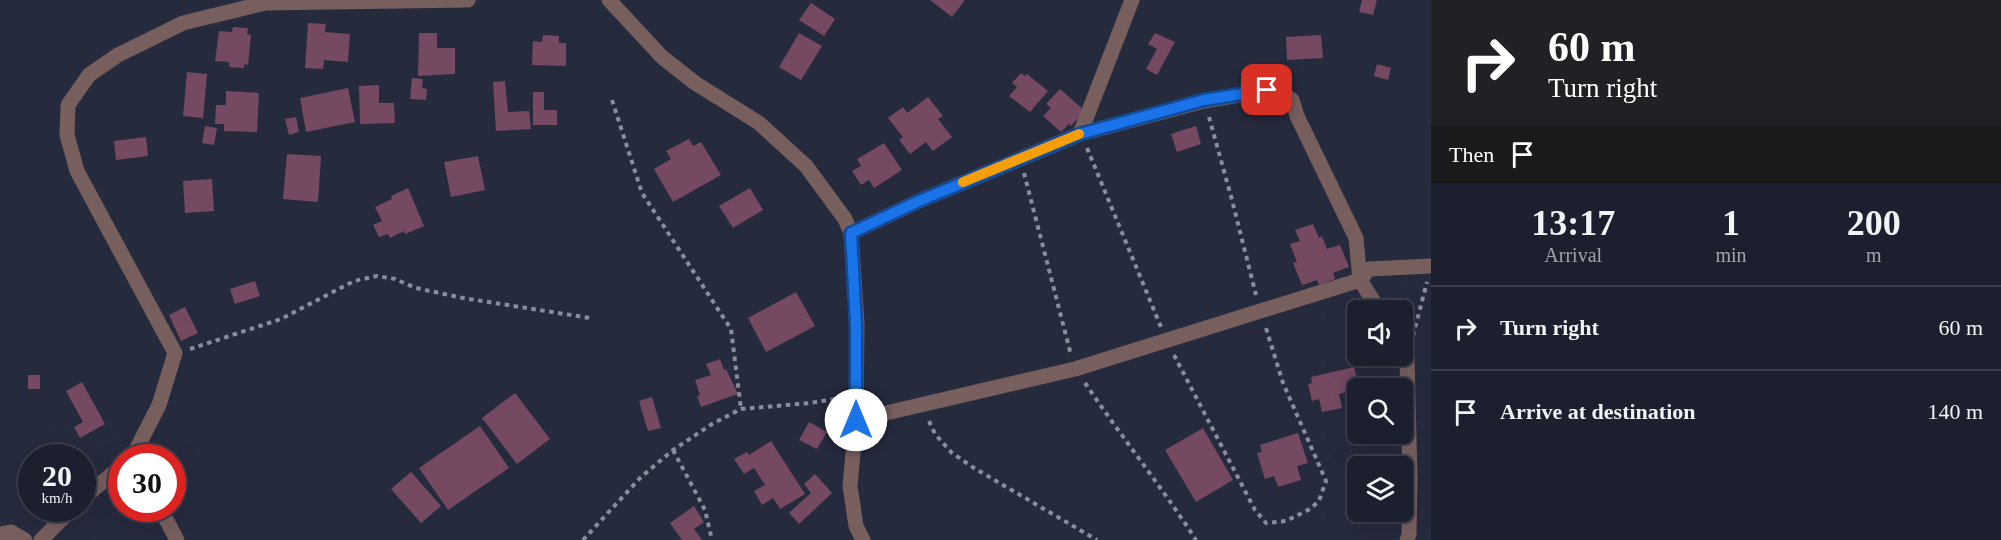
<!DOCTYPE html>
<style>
body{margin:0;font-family:Georgia,serif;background:#292d3a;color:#f1f3f6;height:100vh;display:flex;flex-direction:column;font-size:22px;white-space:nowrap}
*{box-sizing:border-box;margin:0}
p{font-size:20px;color:#a0a3aa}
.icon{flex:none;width:33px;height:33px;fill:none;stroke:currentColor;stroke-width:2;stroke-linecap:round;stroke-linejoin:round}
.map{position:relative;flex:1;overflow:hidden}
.sheet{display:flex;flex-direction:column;background:#1c202e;width:570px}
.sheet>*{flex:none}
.top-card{background:#202124;color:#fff;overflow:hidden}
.buttons{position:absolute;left:1347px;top:300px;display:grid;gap:12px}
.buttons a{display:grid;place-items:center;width:66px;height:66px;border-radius:9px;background:#1c202e;box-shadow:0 6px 24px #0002,0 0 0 2px #3a3e4a;font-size:30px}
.speed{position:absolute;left:18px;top:444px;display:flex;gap:12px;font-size:30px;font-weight:700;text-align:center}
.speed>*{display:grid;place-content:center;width:78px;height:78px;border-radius:50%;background:#1c202e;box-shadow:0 6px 24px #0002,0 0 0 2px #3a3e4a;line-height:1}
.speed small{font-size:15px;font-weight:400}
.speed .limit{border:9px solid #d22;background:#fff;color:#111}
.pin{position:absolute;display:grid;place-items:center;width:51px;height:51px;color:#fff;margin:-26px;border-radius:12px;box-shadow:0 3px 9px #0006}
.me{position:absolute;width:66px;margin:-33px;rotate:0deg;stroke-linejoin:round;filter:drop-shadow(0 0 4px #0008)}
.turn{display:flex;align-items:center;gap:21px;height:126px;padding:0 18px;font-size:27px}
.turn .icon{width:78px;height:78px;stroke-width:2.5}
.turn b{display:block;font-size:42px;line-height:51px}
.then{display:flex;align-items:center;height:57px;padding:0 18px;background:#0003;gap:12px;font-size:22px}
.eta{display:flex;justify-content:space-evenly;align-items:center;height:102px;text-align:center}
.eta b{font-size:36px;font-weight:700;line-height:42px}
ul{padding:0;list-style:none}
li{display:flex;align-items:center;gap:18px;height:84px;padding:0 18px;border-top:2px solid #3a3e4a}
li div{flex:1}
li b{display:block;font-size:22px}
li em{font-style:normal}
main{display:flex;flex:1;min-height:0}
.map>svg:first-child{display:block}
.building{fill:#754962}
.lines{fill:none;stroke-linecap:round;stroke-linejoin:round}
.path{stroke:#898d9c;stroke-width:4;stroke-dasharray:4.5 4.5;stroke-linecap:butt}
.minor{stroke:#775f5e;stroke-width:15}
.route-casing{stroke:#114b97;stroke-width:15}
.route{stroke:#1a73e8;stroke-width:10}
.slow{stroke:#f59e0b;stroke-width:10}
</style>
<main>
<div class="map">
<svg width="1431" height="540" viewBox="0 0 1431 540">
<rect width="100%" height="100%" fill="#262a3d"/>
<g class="building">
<polygon points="930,0 965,0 952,17"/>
<polygon points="1362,0 1377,0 1373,15 1359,12"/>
<polygon points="811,3 835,19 824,36 799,20"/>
<polygon points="308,23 326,24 325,32 350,34 348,62 324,60 323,69 305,68"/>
<polygon points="233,27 248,28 247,34 251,35 248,65 244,64 244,68 229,67 229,62 215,61 219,31 232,32"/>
<polygon points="419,33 437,33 437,48 455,48 455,74 418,76"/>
<polygon points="799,33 822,46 801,80 779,67"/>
<polygon points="1155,33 1175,42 1157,75 1146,69 1157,49 1148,44"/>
<polygon points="543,35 559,36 559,43 566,43 566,66 532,65 533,41 542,42"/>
<polygon points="1321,35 1323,58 1287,60 1286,37"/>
<polygon points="1377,64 1391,68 1388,80 1374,76"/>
<polygon points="187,72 207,74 203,118 183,116"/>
<polygon points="1021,73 1025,76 1027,74 1048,91 1030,112 1009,96 1017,87 1012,83"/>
<polygon points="412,78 423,79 422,88 427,89 426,100 410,99"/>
<polygon points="505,81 508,112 529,111 531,129 496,131 493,82"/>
<polygon points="379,85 379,103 394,103 395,123 360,124 359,86"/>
<polygon points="348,88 355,122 306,132 300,98"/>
<polygon points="1060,89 1085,111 1071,126 1069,124 1061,132 1043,116 1051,108 1046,104"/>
<polygon points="226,91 259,93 257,132 224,131 224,124 215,124 216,105 226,105"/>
<polygon points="533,92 544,92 544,110 557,110 557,125 533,125"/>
<polygon points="928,97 943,116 938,119 952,137 933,151 926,142 910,154 899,140 903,137 888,118 903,107 907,113"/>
<polygon points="296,117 299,132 289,135 285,119"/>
<polygon points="205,126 217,128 214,145 202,143"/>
<polygon points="1196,126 1201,144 1177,152 1171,134"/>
<polygon points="146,137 148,156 116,160 114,141"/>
<polygon points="689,139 693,146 701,142 721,175 673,202 654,169 671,159 666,151"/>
<polygon points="884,143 902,170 874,188 869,180 861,185 852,171 861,166 857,159"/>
<polygon points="287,154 321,156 318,202 283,199"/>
<polygon points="478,156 485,190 451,197 444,162"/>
<polygon points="212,179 214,211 185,213 183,181"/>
<polygon points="408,188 424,226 405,234 404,231 390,238 388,234 379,237 373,225 382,221 375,207 392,199 391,196"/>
<polygon points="750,188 763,210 733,228 719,206"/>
<polygon points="1313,224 1319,238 1322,236 1327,249 1340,245 1349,267 1333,273 1335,279 1319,285 1317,280 1302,285 1293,263 1297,262 1290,244 1300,241 1295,230"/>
<polygon points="255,281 260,296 235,304 230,289"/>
<polygon points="796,292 815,326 766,352 748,318"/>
<polygon points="185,307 198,333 181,341 169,315"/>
<polygon points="720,359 724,370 726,369 738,394 701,407 697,396 700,395 695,380 711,375 706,364"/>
<polygon points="1354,367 1359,388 1339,394 1342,408 1322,412 1319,399 1312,401 1308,384 1312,383 1311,377"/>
<rect x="28" y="375" width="12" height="14"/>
<polygon points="82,382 105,424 80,438 74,427 83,422 66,391"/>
<polygon points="515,393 550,439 517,464 482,418"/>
<polygon points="652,397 661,428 648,431 639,401"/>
<polygon points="809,422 827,432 817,449 799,440"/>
<polygon points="480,426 509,468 448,510 419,468"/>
<polygon points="1203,428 1233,480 1196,502 1165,450"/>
<polygon points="1298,433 1308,463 1297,466 1301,480 1278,487 1274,476 1265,479 1257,453 1262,452 1260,445"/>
<polygon points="771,441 805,494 780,509 773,498 762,505 754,491 765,485 754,468 744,474 734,459 747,452 749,455"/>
<polygon points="411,472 441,506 421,523 391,489"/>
<polygon points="815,474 832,493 799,524 789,513 811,493 804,484"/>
<polygon points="694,506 704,522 694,529 702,540 682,540 670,523"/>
</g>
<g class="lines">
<g class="path">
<polyline points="612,100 642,193 731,329 741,409"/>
<polyline points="1209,117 1232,200 1256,295"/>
<polyline points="1087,148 1161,327"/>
<polyline points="1024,173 1071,355"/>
<polyline points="1413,336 1427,282"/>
<polyline points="190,349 281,319 354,281 377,276 395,279 416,288 463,298 590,318"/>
<polyline points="1174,355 1255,510 1266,523 1286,521 1310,509 1319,501 1326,481 1283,383 1265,325"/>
<path d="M1085 383C1121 436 1161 486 1196 540"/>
<polyline points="929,421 935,434 952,453 974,468 1097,540"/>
<polyline points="673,450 705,510 712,540"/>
<polyline points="583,540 641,477 673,450 712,424 741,409 810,403 841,398"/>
</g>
<g class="minor">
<polyline points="609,0 662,57 695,83 759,123 806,166 845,219 851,233 857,324 856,420 850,486 856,526 863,540"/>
<polyline points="1080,134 1132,0"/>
<polyline points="851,233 919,201 1080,134 1204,101 1267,90 1280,92 1292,100 1297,116 1356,238 1360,280 1379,310"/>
<polyline points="1402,350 1407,357 1410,478 1409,534 1407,540"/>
<polyline points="856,420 1075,369 1360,280 1369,269 1431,266"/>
<polyline points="132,458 159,405 175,353 77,171 67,135 68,105 89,75 118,55 183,23 265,3 468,0"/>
<polyline points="82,499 122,466"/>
<polyline points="160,508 177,540"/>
<polyline points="0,534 11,532 25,540"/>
<polyline points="41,540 73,508"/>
</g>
</g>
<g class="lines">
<defs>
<polyline id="route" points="856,420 856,324 851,233 919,201 1080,134 1204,100 1267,90"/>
</defs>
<use href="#route" class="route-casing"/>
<use href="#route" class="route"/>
<polyline class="slow" points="963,182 1079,134"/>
</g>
</svg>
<div class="buttons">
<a><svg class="icon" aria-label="sound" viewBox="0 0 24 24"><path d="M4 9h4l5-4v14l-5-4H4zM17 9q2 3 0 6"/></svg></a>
<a><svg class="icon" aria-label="search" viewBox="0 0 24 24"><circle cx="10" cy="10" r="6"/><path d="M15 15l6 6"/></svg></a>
<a><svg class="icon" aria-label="layers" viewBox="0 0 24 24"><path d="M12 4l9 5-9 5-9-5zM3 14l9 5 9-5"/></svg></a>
</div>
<div class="speed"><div>20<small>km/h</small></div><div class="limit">30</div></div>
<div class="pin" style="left:1267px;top:90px;background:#d93025"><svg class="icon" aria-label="arrive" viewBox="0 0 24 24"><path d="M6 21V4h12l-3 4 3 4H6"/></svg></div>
<svg class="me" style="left:856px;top:420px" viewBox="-20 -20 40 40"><circle r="19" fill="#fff"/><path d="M0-13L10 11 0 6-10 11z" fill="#1a73e8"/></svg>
</div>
<section class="sheet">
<div class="top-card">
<div class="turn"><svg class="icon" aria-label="right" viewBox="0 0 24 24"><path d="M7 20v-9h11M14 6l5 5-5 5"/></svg><div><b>60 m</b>Turn right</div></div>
<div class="then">Then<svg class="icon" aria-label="arrive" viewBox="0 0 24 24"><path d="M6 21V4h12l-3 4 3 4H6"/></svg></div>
</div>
<div class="eta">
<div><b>13:17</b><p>Arrival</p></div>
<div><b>1</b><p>min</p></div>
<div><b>200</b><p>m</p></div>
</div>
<ul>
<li><svg class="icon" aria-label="right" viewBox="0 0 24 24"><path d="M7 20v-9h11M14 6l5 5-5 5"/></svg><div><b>Turn right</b></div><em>60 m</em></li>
<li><svg class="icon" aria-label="arrive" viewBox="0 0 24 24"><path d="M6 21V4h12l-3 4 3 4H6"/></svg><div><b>Arrive at destination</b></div><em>140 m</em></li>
</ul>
</section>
</main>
